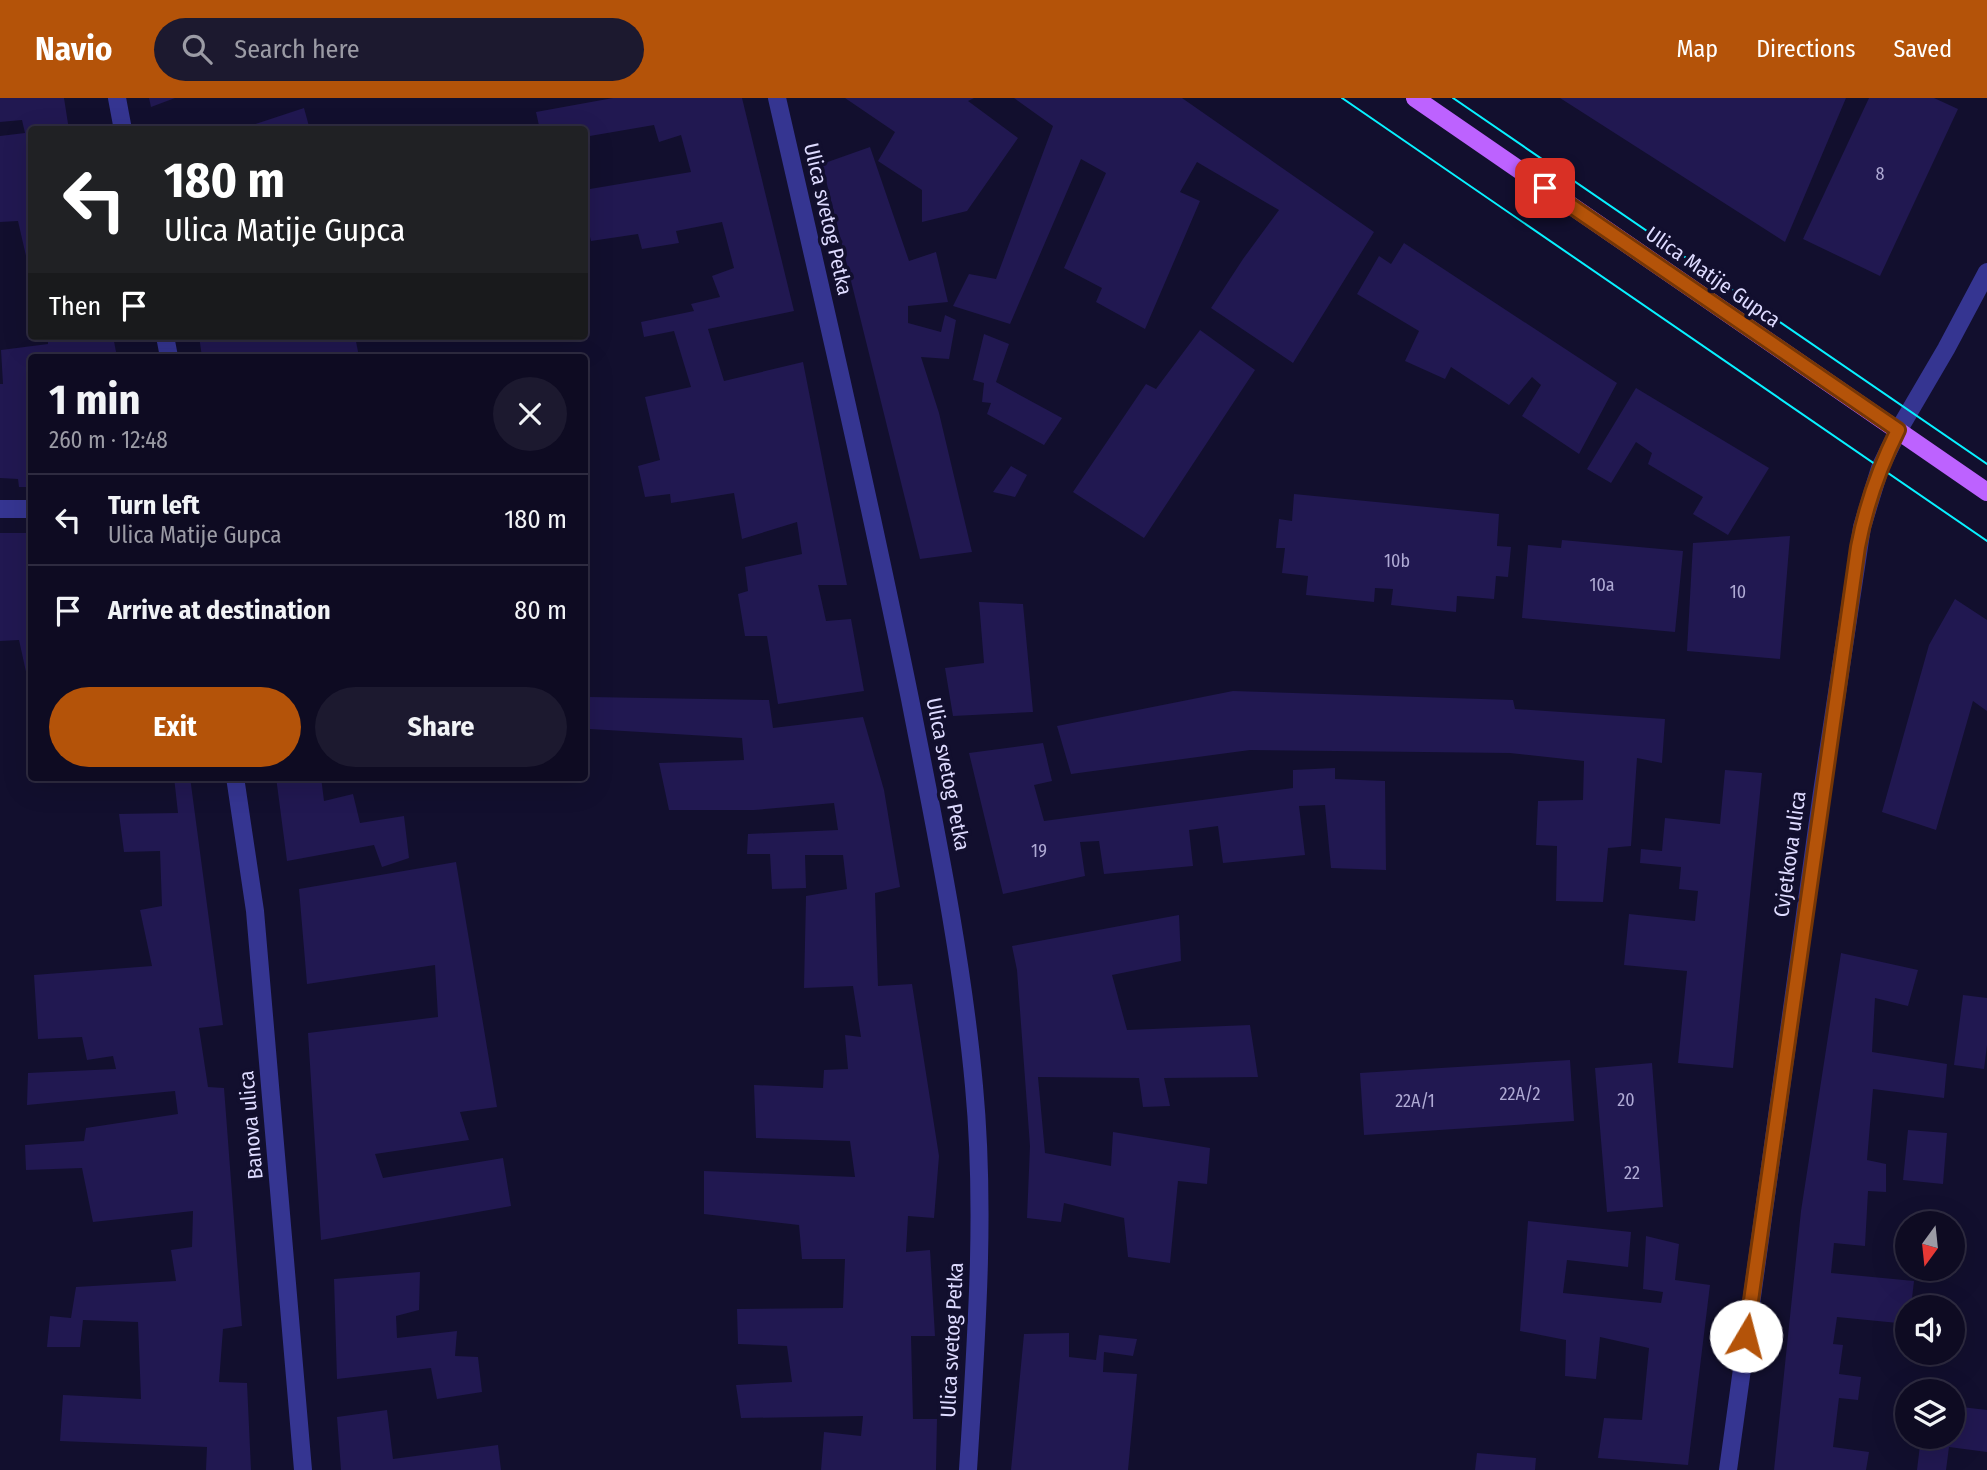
<!DOCTYPE html>
<meta charset="utf-8">
<style>
body{margin:0;font-family:"Fira Sans Condensed",sans-serif;background:#1c192f;color:#f1f3f6;height:100vh;display:flex;flex-direction:column;font-size:26px;white-space:nowrap}
*{box-sizing:border-box;margin:0}
p{font-size:23px;color:#9b9ba5}
.icon{flex:none;width:38px;height:38px;fill:none;stroke:currentColor;stroke-width:2;stroke-linecap:round;stroke-linejoin:round}
.map{position:relative;flex:1;overflow:hidden}
.sheet{position:absolute;left:28px;top:256px;width:560px;height:427px;display:flex;flex-direction:column;background:#0e0b22;border-radius:7px;box-shadow:0 7px 28px #0002,0 0 0 2px #2e2b40}
.sheet>*{flex:none}
.guide{position:absolute;left:28px;top:28px;width:560px;height:214px;border-radius:7px;box-shadow:0 7px 28px #0002,0 0 0 2px #2e2b40;background:#202124;color:#fff;overflow:hidden}
.needle{width:46px;rotate:195deg}
.buttons{position:absolute;left:1895px;top:1113px;display:grid;gap:14px}
.buttons a{display:grid;place-items:center;width:70px;height:70px;border-radius:50%;background:#0e0b22;box-shadow:0 7px 28px #0002,0 0 0 2px #2e2b40;font-size:35px}
.pin{position:absolute;display:grid;place-items:center;width:60px;height:60px;color:#fff;margin:-30px;border-radius:14px;box-shadow:0 4px 10px #0006}
.me{position:absolute;width:77px;margin:-38px;rotate:8deg;stroke-linejoin:round;filter:drop-shadow(0 0 5px #0008)}
.turn{display:flex;align-items:center;gap:24px;height:147px;padding:0 21px;font-size:32px}
.turn .icon{width:91px;height:91px;stroke-width:2.5}
.turn b{display:block;font-size:49px;line-height:60px}
.then{display:flex;align-items:center;height:66px;padding:0 21px;background:#0003;gap:14px;font-size:26px}
.round{display:grid;place-items:center;flex:none;width:74px;height:74px;border-radius:37px;background:#1c192f}
.headline{display:flex;align-items:center;justify-content:space-between;height:119px;padding:0 21px}
h1{font-size:42px;font-weight:700;line-height:52px}
.primary-button{display:flex;gap:14px;margin-top:auto;padding:14px 21px}
.primary-button a{flex:1;height:80px;border-radius:42px;background:#b45309;color:#fff;font-size:28px;font-weight:700;line-height:80px;text-align:center}
.primary-button a+a{background:#1c192f;color:#f1f3f6}
ul{padding:0;list-style:none}
li{display:flex;align-items:center;gap:21px;height:91px;padding:0 21px;border-top:2px solid #2e2b40}
li div{flex:1}
li b{display:block;font-size:26px}
li em{font-style:normal}
header{display:flex;align-items:center;gap:42px;box-sizing:border-box;height:98px;padding:0 35px;background:#b45309;color:#fff}
header strong{font-size:33px}
nav{display:flex;gap:38px;margin-inline-start:auto;font-size:24px}
.search{width:490px;height:63px;background:#1c192f;display:flex;align-items:center;gap:18px;box-sizing:border-box;padding:0 24px;border-radius:38px;color:#9b9ba5;font-size:26px}
.map>svg:first-child{display:block}
.building{fill:#211851}
.lines{fill:none;stroke-linecap:round;stroke-linejoin:round}
.minor{stroke:#353591;stroke-width:18}
.major{stroke:#bd62ff;stroke-width:18}
.tram{stroke:#07f1ff;stroke-width:2}
.route-casing{stroke:#753606;stroke-width:18}
.route{stroke:#b45309;stroke-width:12}
.labels{text-anchor:middle;stroke-width:7;stroke-linejoin:round;paint-order:stroke}
.number-label{font-size:18px;fill:#afaad4}
.street-label{font-size:21px;fill:#dedbff;stroke:#120f2e}
</style>
<header>
<strong>Navio</strong>
<div class="search"><svg class="icon" aria-label="search" viewBox="0 0 24 24"><circle cx="10" cy="10" r="6"/><path d="M15 15l6 6"/></svg>Search here</div>
<nav><a>Map</a><a>Directions</a><a>Saved</a></nav>
</header>
<div class="map">
<svg width="1987" height="1372" viewBox="0 0 1987 1372">
<rect width="100%" height="100%" fill="#120f2e"/>
<g class="building">
<polygon points="0,0 64,0 69,32 32,32 32,184 18,123 0,124 0,38 25,35 22,22 0,24"/>
<polygon points="149,0 175,0 151,9"/>
<polygon points="613,0 742,0 794,213 708,231 724,283 803,264 847,487 818,487 826,523 851,521 864,593 778,606 767,538 745,538 738,496 748,493 745,469 802,456 797,424 742,441 734,395 671,405 670,396 645,399 638,368 660,362 645,299 691,289 674,233 644,239 641,224 694,213 691,206 720,199 712,178 734,170 722,124 676,133 679,145 642,151 638,136 591,143 584,114 584,92 691,74 681,37 659,44 654,27 584,39 584,32 540,32 536,14"/>
<polygon points="845,0 974,0 968,3 1018,40 967,113 922,124 922,92 878,63 895,34"/>
<polygon points="1014,0 1182,0 1374,134 1293,265 1211,210 1243,161 1279,112 1197,64 1180,94 1200,103 1145,231 1096,204 1102,190 1064,170 1106,75 1081,61 1010,226 953,208 969,176 996,181 1053,28"/>
<polygon points="1560,0 1846,0 1785,144"/>
<polygon points="1869,0 1934,0 1958,11 1880,178 1803,141"/>
<polygon points="304,10 310,32 240,32 240,31"/>
<polygon points="870,49 909,163 936,154 948,204 908,208 908,225 941,234 945,217 956,222 949,261 921,259 939,315 972,454 920,461 822,66"/>
<polygon points="1404,145 1617,285 1579,356 1522,318 1541,287 1532,279 1509,307 1451,269 1445,281 1405,263 1419,233 1357,196 1379,158 1391,166"/>
<polygon points="1200,232 1255,272 1144,440 1073,394 1146,286 1156,291"/>
<polygon points="984,236 1009,246 996,284 1062,320 1044,347 987,316 991,305 982,304 984,285 973,282"/>
<polygon points="48,238 113,238 117,259 32,259 32,389 19,389 18,381 0,380 0,286 3,286 1,252 48,246"/>
<polygon points="199,238 355,238 359,259 202,259"/>
<polygon points="1636,290 1769,370 1728,437 1693,416 1703,399 1648,366 1652,355 1636,344 1611,385 1587,371"/>
<polygon points="1011,368 1027,377 1015,399 993,394"/>
<polygon points="1294,396 1499,416 1497,448 1511,449 1508,479 1496,478 1494,501 1457,498 1456,514 1391,507 1393,491 1375,490 1374,504 1306,497 1308,478 1282,475 1285,450 1276,450 1279,421 1292,423"/>
<polygon points="0,435 32,435 32,601 19,542 0,543"/>
<polygon points="1790,438 1780,561 1687,553 1693,445"/>
<polygon points="1562,442 1683,453 1675,534 1522,520 1528,447 1561,450"/>
<polygon points="1955,501 1987,522 1987,613 1973,603 1936,732 1882,714 1929,547"/>
<polygon points="979,504 1023,506 1033,614 953,618 945,570 984,565"/>
<polygon points="1233,593 1513,602 1515,611 1665,621 1662,665 1637,660 1631,748 1608,750 1603,804 1556,803 1557,748 1536,747 1538,703 1583,702 1584,663 1510,655 1250,652 1071,676 1057,628"/>
<polygon points="590,599 769,602 773,630 863,619 884,692 900,789 875,795 878,888 912,886 939,1058 934,1120 908,1118 906,1154 930,1152 935,1238 911,1238 913,1321 937,1321 936,1372 821,1372 824,1334 861,1338 863,1318 741,1320 736,1287 792,1284 787,1248 738,1246 737,1211 843,1210 845,1161 802,1161 799,1127 704,1116 704,1073 855,1079 850,1043 756,1040 754,987 823,990 824,972 848,971 845,937 861,939 853,888 804,890 806,798 847,791 843,757 805,757 806,790 772,791 770,756 747,756 748,736 838,732 834,705 754,712 669,712 659,665 744,662 742,640 590,631"/>
<polygon points="1043,645 1052,683 1034,687 1044,723 1293,690 1293,672 1335,670 1335,681 1385,683 1386,772 1331,770 1325,707 1299,708 1305,757 1223,765 1218,728 1189,732 1193,768 1104,776 1099,743 1080,744 1085,778 1003,796 969,655"/>
<polygon points="1725,672 1762,675 1733,970 1678,965 1687,873 1624,867 1629,816 1695,823 1698,793 1679,791 1681,769 1640,765 1641,751 1662,753 1665,720 1720,726"/>
<polygon points="174,679 190,679 223,927 199,930 208,989 224,990 242,1228 223,1231 219,1284 247,1285 251,1372 206,1372 207,1349 60,1343 63,1297 141,1301 138,1224 83,1222 80,1249 47,1249 50,1218 71,1220 76,1189 176,1183 171,1152 192,1149 193,1113 93,1124 82,1070 26,1072 25,1047 84,1043 86,1030 178,1016 175,993 27,1007 28,975 116,971 113,958 87,962 82,939 38,941 34,877 152,868 140,812 162,808 160,753 124,754 119,716 178,715"/>
<polygon points="276,679 321,679 324,703 353,696 360,725 404,718 409,760 382,769 374,747 287,763"/>
<polygon points="456,764 497,1009 460,1014 469,1042 375,1056 383,1080 503,1060 511,1108 321,1142 308,935 438,919 435,867 307,886 299,791"/>
<polygon points="1179,817 1181,863 1112,877 1127,932 1250,927 1258,979 1164,980 1170,1008 1143,1009 1139,980 1038,979 1045,1055 1111,1068 1113,1034 1210,1050 1207,1086 1178,1083 1170,1165 1128,1159 1124,1120 1064,1105 1061,1124 1027,1120 1030,1048 1017,872 1012,848"/>
<polygon points="1841,855 1918,872 1908,908 1875,900 1872,954 1947,966 1944,1000 1873,991 1867,1062 1886,1066 1886,1094 1868,1093 1865,1148 1834,1145 1831,1175 1914,1183 1911,1209 1908,1209 1908,1226 1837,1219 1833,1246 1843,1247 1839,1276 1861,1279 1858,1302 1839,1300 1833,1349 1869,1354 1866,1372 1774,1372 1801,1113"/>
<polygon points="1963,897 1987,900 1987,947 1984,971 1954,967"/>
<polygon points="1570,962 1574,1023 1364,1037 1360,975"/>
<polygon points="1652,965 1663,1109 1607,1114 1595,970"/>
<polygon points="1908,1032 1947,1035 1943,1086 1903,1082"/>
<polygon points="1528,1123 1631,1134 1628,1169 1567,1162 1563,1195 1661,1205 1663,1194 1643,1191 1646,1138 1679,1146 1675,1182 1710,1187 1688,1367 1598,1360 1604,1320 1642,1322 1649,1250 1600,1239 1596,1281 1565,1278 1566,1242 1520,1233"/>
<polygon points="420,1174 419,1212 396,1218 397,1240 457,1233 455,1258 478,1259 482,1294 437,1301 431,1270 337,1281 334,1181"/>
<polygon points="1069,1235 1069,1259 1096,1262 1099,1237 1137,1241 1133,1258 1104,1254 1103,1274 1137,1276 1128,1372 1011,1372 1024,1236"/>
<polygon points="1953,1308 1987,1312 1987,1354 1949,1349 1946,1372 1917,1372 1921,1339 1953,1339"/>
<polygon points="387,1312 393,1361 498,1347 501,1372 341,1372 337,1319"/>
<polygon points="1477,1355 1536,1360 1535,1372 1475,1372"/>
</g>
<g class="lines">
<g class="minor">
<polyline points="117,0 123,32"/>
<path d="M777 0C823 200 869 400 910 601 935 730 962 857 974 988 986 1115 976 1244 968 1372"/>
<polyline points="165,238 169,259"/>
<polyline points="0,411 32,411"/>
<polyline points="235,679 255,813 303,1372"/>
<polyline points="1728,1372 1822,694 1862,429 1880,370 1898,333 1946,251 1987,174"/>
</g>
<polyline class="major" points="1415,0 1987,394"/>
<g class="tram">
<polyline points="1342,0 1987,443"/>
<polyline points="1453,0 1987,366"/>
</g>
</g>
<g class="lines">
<defs>
<path id="route" d="M1545 90 1898 332C1879 370 1866 407 1858 449L1746 1238"/>
</defs>
<use href="#route" class="route-casing"/>
<use href="#route" class="route"/>
</g>
<g class="labels">
<g class="number-label">
<text x="1880" y="82">8</text>
<text x="1397" y="469">10b</text>
<text x="1602" y="493">10a</text>
<text x="1738" y="500">10</text>
<text x="1039" y="759">19</text>
<text x="1520" y="1002">22A/2</text>
<text x="1626" y="1008">20</text>
<text x="1415" y="1009">22A/1</text>
<text x="1632" y="1081">22</text>
</g>
<g class="street-label">
<text transform="translate(828 121) rotate(77)" y="7">Ulica svetog Petka</text>
<text transform="translate(1713 179) rotate(35)" y="7">Ulica Matije Gupca</text>
<text transform="translate(948 676) rotate(79)" y="7">Ulica svetog Petka</text>
<text transform="translate(1790 756) rotate(-82)" y="7">Cvjetkova ulica</text>
<text transform="translate(251 1027) rotate(-95)" y="7">Banova ulica</text>
<text transform="translate(952 1242) rotate(-87)" y="7">Ulica svetog Petka</text>
</g>
</g>
</svg>
<div class="buttons">
<a><svg class="needle" viewBox="-14 -14 28 28"><path d="M0-13l5 13h-10z" fill="#e53935"/><path d="M0 13l5-13h-10z" fill="#9b9ba5"/></svg></a>
<a><svg class="icon" aria-label="sound" viewBox="0 0 24 24"><path d="M4 9h4l5-4v14l-5-4H4zM17 9q2 3 0 6"/></svg></a>
<a><svg class="icon" aria-label="layers" viewBox="0 0 24 24"><path d="M12 4l9 5-9 5-9-5zM3 14l9 5 9-5"/></svg></a>
</div>
<div class="pin" style="left:1545px;top:90px;background:#d93025"><svg class="icon" aria-label="arrive" viewBox="0 0 24 24"><path d="M6 21V4h12l-3 4 3 4H6"/></svg></div>
<svg class="me" style="left:1746px;top:1238px" viewBox="-20 -20 40 40"><circle r="19" fill="#fff"/><path d="M0-13L10 11 0 6-10 11z" fill="#b45309"/></svg>
<div class="guide">
<div class="turn"><svg class="icon" aria-label="left" viewBox="0 0 24 24"><path d="M17 20v-9H6M10 6l-5 5 5 5"/></svg><div><b>180 m</b>Ulica Matije Gupca</div></div>
<div class="then">Then<svg class="icon" aria-label="arrive" viewBox="0 0 24 24"><path d="M6 21V4h12l-3 4 3 4H6"/></svg></div>
</div>
<section class="sheet">
<div class="headline"><div><h1>1 min</h1><p>260 m · 12:48</p></div><a class="round"><svg class="icon" aria-label="close" viewBox="0 0 24 24"><path d="M6 6l12 12M18 6L6 18"/></svg></a></div>
<ul>
<li><svg class="icon" aria-label="left" viewBox="0 0 24 24"><path d="M17 20v-9H6M10 6l-5 5 5 5"/></svg><div><b>Turn left</b><p>Ulica Matije Gupca</p></div><em>180 m</em></li>
<li><svg class="icon" aria-label="arrive" viewBox="0 0 24 24"><path d="M6 21V4h12l-3 4 3 4H6"/></svg><div><b>Arrive at destination</b></div><em>80 m</em></li>
</ul>
<div class="primary-button"><a>Exit</a><a>Share</a></div>
</section>
</div>
